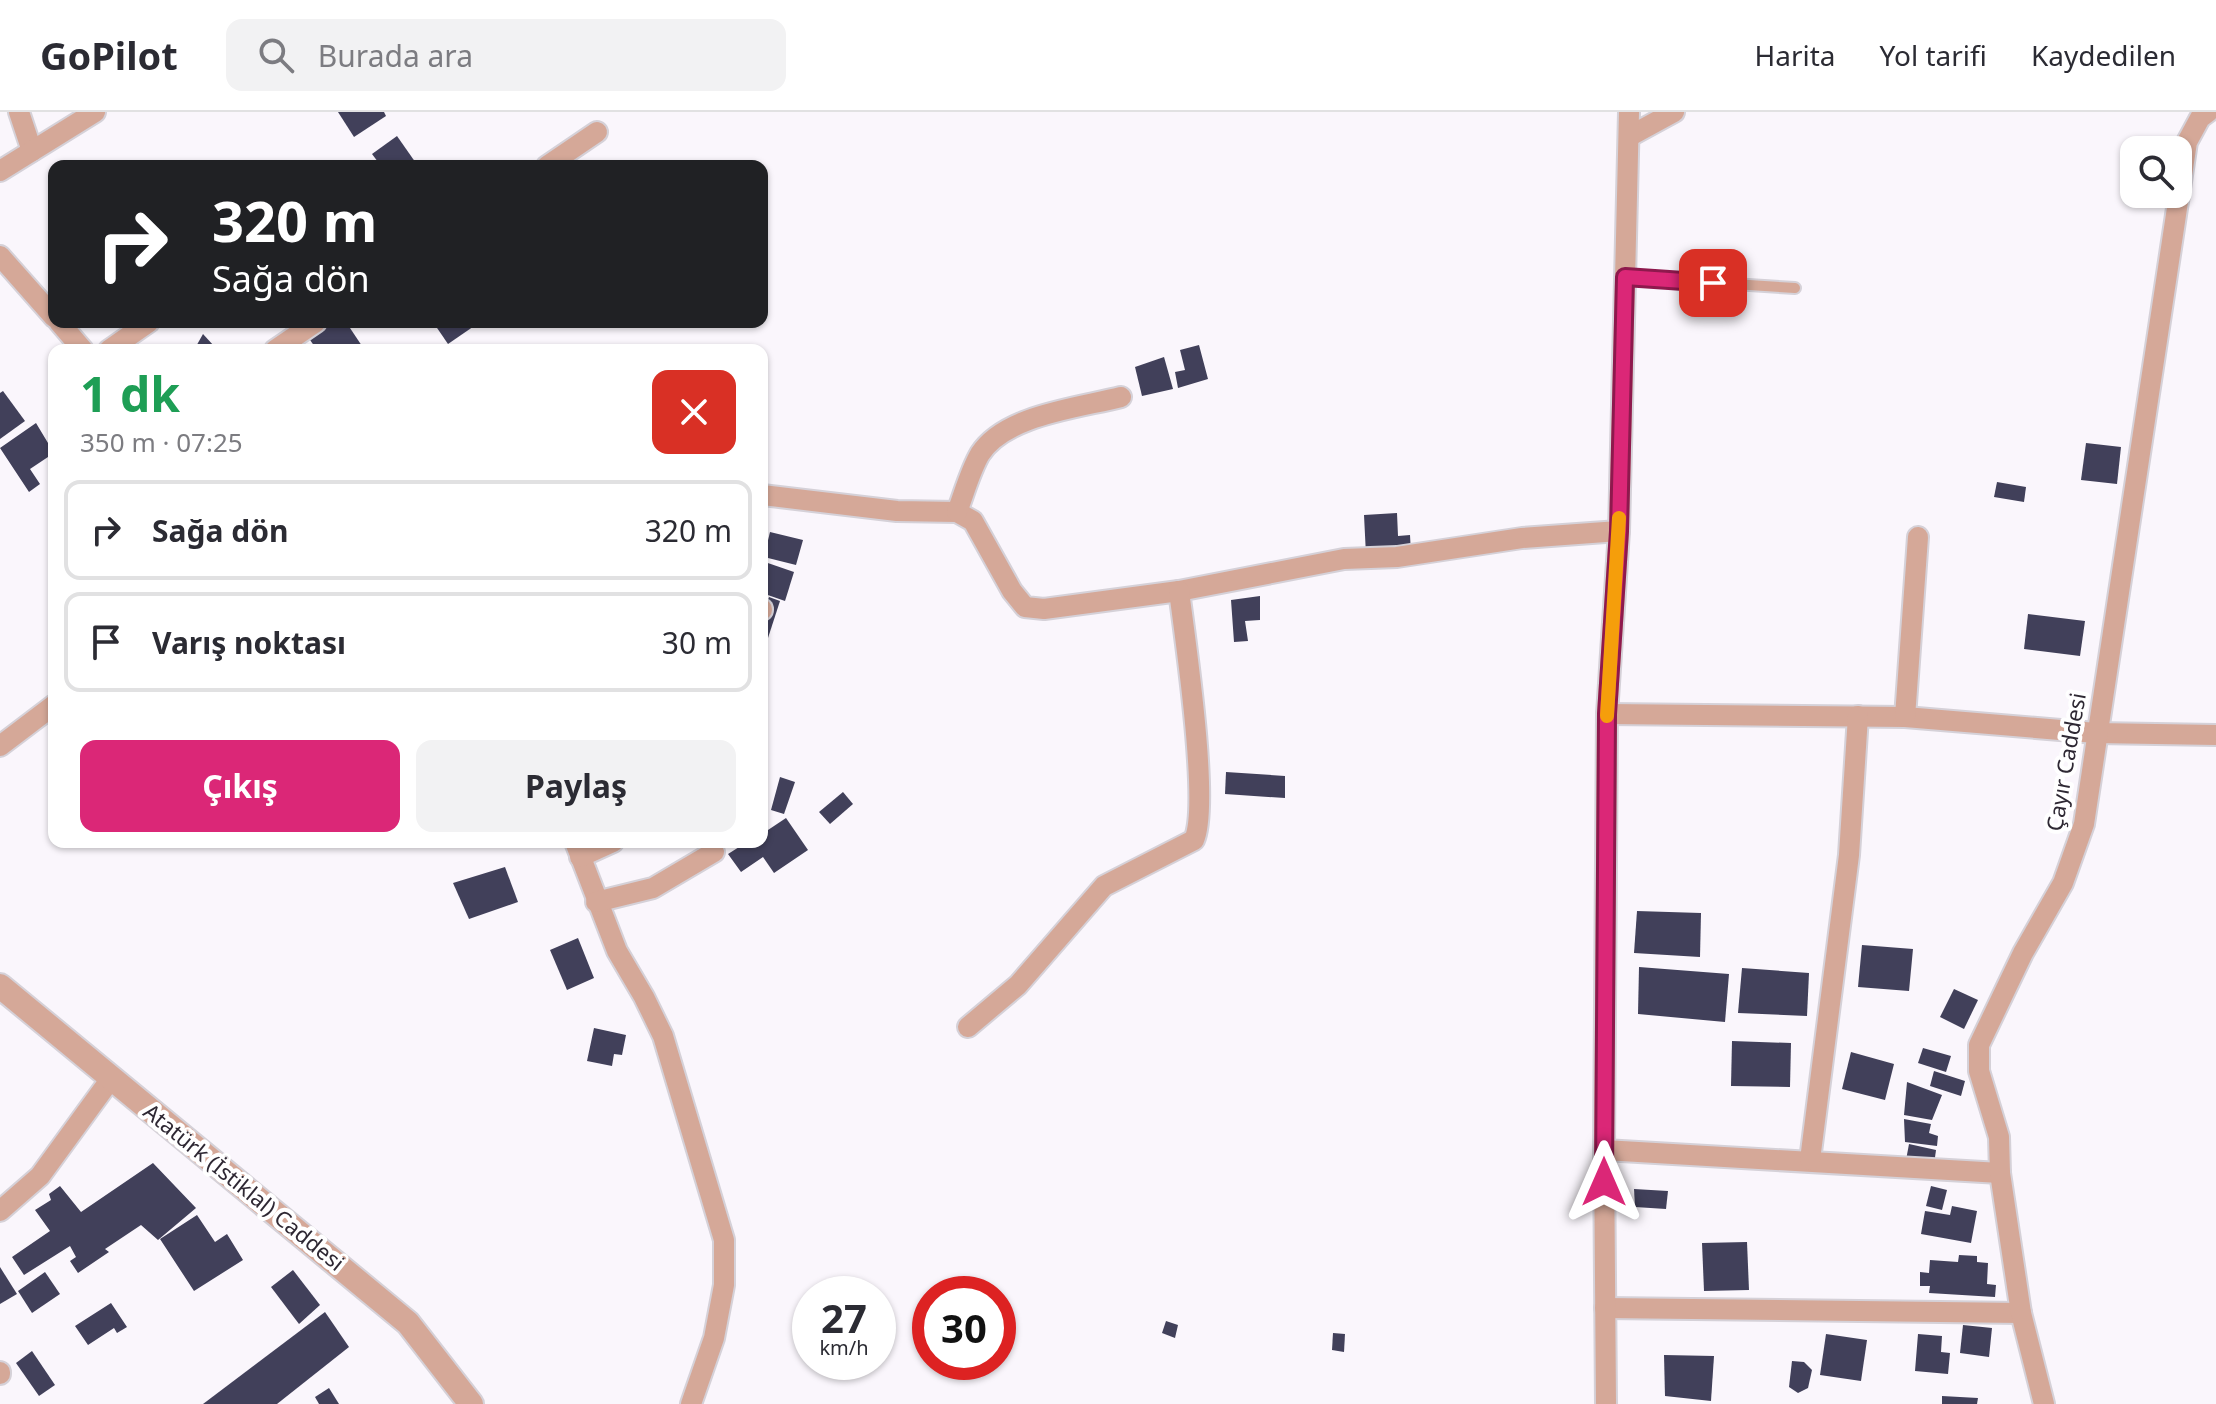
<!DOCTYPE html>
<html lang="tr">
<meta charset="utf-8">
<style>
body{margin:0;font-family:"Noto Sans",sans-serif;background:#f2f2f3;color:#2b2b33;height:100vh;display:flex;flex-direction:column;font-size:30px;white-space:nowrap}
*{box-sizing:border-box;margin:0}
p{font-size:26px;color:#7c7c81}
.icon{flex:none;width:44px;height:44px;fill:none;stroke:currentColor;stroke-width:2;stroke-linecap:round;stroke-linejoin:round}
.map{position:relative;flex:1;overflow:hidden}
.drawer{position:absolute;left:48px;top:232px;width:720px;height:504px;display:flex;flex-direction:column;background:#fff;border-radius:16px;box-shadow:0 2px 6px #0004}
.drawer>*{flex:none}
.top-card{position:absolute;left:48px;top:48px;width:720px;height:168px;border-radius:16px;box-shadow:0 2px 6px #0004;background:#202124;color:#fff;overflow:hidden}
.tools{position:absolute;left:2120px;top:24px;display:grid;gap:16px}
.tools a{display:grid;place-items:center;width:72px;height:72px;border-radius:16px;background:#fff;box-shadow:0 2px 6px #0004;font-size:40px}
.speed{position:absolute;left:792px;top:1164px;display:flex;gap:16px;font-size:40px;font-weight:700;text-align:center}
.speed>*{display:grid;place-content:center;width:104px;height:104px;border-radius:50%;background:#fff;box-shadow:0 2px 6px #0004;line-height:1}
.speed small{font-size:20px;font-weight:400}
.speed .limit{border:12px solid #d22;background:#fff;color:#111}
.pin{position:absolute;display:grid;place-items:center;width:68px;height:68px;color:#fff;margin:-34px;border-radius:16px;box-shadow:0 4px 12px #0006}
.me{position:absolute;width:88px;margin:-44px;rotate:0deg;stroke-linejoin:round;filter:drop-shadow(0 0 6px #0008)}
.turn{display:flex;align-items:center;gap:28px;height:168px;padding:0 32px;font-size:36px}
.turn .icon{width:104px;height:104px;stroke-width:2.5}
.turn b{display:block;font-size:56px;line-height:68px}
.round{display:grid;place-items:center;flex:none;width:84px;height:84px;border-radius:16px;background:#f2f2f3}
.summary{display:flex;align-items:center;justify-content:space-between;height:136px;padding:0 32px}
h1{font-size:48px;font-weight:700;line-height:60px;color:#1e9e55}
.cta{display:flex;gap:16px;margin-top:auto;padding:16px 32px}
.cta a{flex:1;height:92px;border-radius:16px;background:#db2777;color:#fff;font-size:32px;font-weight:700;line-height:92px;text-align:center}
.cta a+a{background:#f2f2f3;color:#2b2b33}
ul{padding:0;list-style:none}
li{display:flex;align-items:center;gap:24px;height:100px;margin:0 16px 12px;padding:0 16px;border:4px solid #e1e1e2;border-radius:16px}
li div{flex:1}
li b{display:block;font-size:30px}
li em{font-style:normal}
header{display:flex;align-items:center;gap:48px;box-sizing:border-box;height:112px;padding:0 40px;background:#fff;border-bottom:2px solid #e1e1e2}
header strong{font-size:38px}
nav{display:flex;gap:44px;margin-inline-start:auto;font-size:28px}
.search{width:560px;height:72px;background:#f2f2f3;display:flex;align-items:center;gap:20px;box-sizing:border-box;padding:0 28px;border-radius:16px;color:#7c7c81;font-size:30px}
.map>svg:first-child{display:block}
.building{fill:#41405a}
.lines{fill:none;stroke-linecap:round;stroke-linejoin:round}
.service-casing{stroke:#d5d1d8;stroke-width:14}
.minor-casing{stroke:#d5d1d8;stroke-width:24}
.tertiary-casing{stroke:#d5d1d8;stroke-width:28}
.service{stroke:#d5a898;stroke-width:10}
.minor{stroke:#d5a898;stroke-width:20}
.tertiary{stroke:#d5a898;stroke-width:24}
.route-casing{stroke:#8e194d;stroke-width:20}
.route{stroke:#db2777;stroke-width:14}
.slow{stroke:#f59e0b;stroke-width:14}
.labels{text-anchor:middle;stroke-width:8;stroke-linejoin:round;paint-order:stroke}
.street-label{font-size:22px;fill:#2e2833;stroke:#fff}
</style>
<header>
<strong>GoPilot</strong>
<div class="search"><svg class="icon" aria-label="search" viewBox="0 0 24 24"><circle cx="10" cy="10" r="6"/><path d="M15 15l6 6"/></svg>Burada ara</div>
<nav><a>Harita</a><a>Yol tarifi</a><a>Kaydedilen</a></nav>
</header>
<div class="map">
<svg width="2216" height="1292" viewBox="0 0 2216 1292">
<rect width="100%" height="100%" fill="#faf6fc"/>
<g class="building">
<polygon points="338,0 384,0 386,4 354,25"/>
<polygon points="397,24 418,54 381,54 372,42"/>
<polygon points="330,210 346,210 362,234 356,238 317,238 308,225"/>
<polygon points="433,210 480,210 448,232"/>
<polygon points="203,222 214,234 212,238 194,238"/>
<polygon points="1199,233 1208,267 1178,276 1175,260 1185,258 1180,238"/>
<polygon points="1164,245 1173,277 1142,284 1135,255"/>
<polygon points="3,279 25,309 0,327 0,281"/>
<polygon points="36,311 54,341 30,357 40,372 29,380 0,336"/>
<polygon points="2086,331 2121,335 2117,372 2081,368"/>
<polygon points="1997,370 2026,375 2024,390 1994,385"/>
<polygon points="1397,401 1398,424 1410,423 1411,441 1366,443 1364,403"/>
<polygon points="770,420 803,428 796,453 764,445"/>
<polygon points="762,449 794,460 785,489 762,481"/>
<polygon points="1260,484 1260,508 1245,509 1248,529 1234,530 1231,488"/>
<polygon points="769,485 780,489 767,529 762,527 762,506"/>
<polygon points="2028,502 2085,509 2080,544 2024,537"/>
<polygon points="1226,660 1285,664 1285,686 1225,682"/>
<polygon points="780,665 795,670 784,702 771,698"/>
<polygon points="843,680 853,692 830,712 819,700"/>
<polygon points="786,706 808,738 774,761 763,745 741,760 728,742 747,730 762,730 762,722"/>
<polygon points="505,755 518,790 469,807 453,771"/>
<polygon points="1637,799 1701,801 1700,845 1634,841"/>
<polygon points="578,826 594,866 567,878 550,838"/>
<polygon points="1862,833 1913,837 1909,879 1858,875"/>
<polygon points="1639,855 1729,862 1725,910 1638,902"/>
<polygon points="1742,856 1809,861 1807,904 1738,901"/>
<polygon points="1954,877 1978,888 1964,917 1940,905"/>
<polygon points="594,916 626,923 622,943 614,942 612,954 587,949"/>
<polygon points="1732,929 1791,931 1790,975 1731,974"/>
<polygon points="1923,936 1951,944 1946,960 1918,951"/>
<polygon points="1851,940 1894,952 1885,988 1842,977"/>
<polygon points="1934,959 1965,969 1961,984 1930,974"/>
<polygon points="1907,970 1942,983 1932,1008 1904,1003"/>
<polygon points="1904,1007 1931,1012 1929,1021 1938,1024 1937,1034 1905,1030"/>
<polygon points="1909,1032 1936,1038 1934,1053 1906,1048"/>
<polygon points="153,1051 196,1096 158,1128 141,1113 105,1137 109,1140 78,1161 70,1149 76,1145 70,1134 24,1163 12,1145 50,1119 35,1098 51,1088 49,1082 60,1074 81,1100"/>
<polygon points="1931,1074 1947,1078 1942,1098 1926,1094"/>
<polygon points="1634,1077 1668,1079 1666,1097 1635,1095"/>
<polygon points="1952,1094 1977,1099 1971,1131 1921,1122 1925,1099 1950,1103"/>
<polygon points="197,1103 215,1130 227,1122 243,1148 194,1179 160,1127"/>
<polygon points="1747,1130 1749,1178 1704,1179 1702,1131"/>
<polygon points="1959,1143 1977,1144 1977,1150 1988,1151 1987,1172 1996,1173 1995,1185 1929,1181 1930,1174 1920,1174 1920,1160 1929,1161 1930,1148 1958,1150"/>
<polygon points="0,1155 17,1182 0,1192"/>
<polygon points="293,1158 320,1193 299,1212 271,1175"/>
<polygon points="45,1160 60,1182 32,1201 18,1179"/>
<polygon points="111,1191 127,1215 117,1221 114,1216 88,1233 75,1214"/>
<polygon points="325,1200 349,1235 277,1292 203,1292"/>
<polygon points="1166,1209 1178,1213 1175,1226 1162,1221"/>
<polygon points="1963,1213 1992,1216 1989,1245 1960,1241"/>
<polygon points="1333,1221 1345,1222 1344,1240 1332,1238"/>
<polygon points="1826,1222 1867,1228 1861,1269 1820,1263"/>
<polygon points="1918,1222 1942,1224 1941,1240 1950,1241 1948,1262 1915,1259"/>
<polygon points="32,1239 55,1273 39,1284 16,1251"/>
<polygon points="1664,1243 1714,1244 1711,1289 1665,1284"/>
<polygon points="1792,1249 1804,1250 1812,1258 1808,1276 1798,1281 1789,1275"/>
<polygon points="329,1276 339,1292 319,1292 315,1285"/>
<polygon points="1942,1284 1978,1286 1977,1292 1942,1292"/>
</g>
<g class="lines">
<defs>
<polyline id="service" points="1625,165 1795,176"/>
<g id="minor">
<polyline points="19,0 32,39"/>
<polyline points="1630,24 1674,0"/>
<polyline points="547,54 597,20"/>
<polyline points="0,59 95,0"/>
<polyline points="0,144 54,205"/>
<polyline points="59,210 83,238"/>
<polyline points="109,238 149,210"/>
<polyline points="275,238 316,210"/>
<polyline points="762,383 897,399 957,400 973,409 1012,479 1025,495 1044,497 1179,479 1344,447 1397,445 1522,426 1619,419"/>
<path d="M957 400C964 382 970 359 980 342 1005 303 1078 296 1121 285"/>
<polyline points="762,498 762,497"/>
<polyline points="1607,602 1905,605 2096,621 2216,623"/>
<polyline points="1905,605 1918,425"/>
<polyline points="0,634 54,593"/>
<polyline points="575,730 617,839 644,885 663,924 724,1128 724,1173 714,1226 691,1292"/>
<polyline points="580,745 613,730"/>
<polyline points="596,790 653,776 714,740"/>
<path d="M968 915 1018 873 1104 774 1194 728C1210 693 1185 526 1179 479"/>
<polyline points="1604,1038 2000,1061"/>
<polyline points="1810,1048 1849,743 1858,604"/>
<polyline points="0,1099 40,1064 110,968"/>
<polyline points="1605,1196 2021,1201"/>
<polyline points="0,1260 0,1262"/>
<polyline points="1606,1292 1604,1038 1607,602 1619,419 1629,0"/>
<polyline points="2044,1292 2021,1201 2000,1061 1999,1025 1979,959 1979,933 2023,841 2063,771 2084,712 2187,30 2200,6 2208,0"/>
</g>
<polyline id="tertiary" points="0,874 408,1211 471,1292"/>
</defs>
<use href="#service" class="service-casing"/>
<use href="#minor" class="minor-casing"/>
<use href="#tertiary" class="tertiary-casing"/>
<use href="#service" class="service"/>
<use href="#minor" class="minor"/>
<use href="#tertiary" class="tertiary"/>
</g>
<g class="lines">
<defs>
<polyline id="route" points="1604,1070 1607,602 1619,419 1625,165 1713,171"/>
</defs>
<use href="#route" class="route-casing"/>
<use href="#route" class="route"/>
<polyline class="slow" points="1607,604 1619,406"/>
</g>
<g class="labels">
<g class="street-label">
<text transform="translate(2066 650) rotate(-80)" y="8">Çayır Caddesi</text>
<text transform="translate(244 1075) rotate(39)" y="8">Atatürk (İstiklal) Caddesi</text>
</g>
</g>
</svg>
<div class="tools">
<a><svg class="icon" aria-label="search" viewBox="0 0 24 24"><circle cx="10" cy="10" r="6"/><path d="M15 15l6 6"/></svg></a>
</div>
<div class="speed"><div>27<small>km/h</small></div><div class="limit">30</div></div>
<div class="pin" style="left:1713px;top:171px;background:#d93025"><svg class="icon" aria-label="arrive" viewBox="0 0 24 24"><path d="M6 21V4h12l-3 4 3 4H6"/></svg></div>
<svg class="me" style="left:1604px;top:1070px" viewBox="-20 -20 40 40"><path d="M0-17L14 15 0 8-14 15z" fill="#db2777" stroke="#fff" stroke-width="4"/></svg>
<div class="top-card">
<div class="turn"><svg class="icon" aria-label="right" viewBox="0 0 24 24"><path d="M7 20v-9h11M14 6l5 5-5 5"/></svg><div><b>320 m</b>Sağa dön</div></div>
</div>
<section class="drawer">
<div class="summary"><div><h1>1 dk</h1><p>350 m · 07:25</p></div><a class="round" style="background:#d93025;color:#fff"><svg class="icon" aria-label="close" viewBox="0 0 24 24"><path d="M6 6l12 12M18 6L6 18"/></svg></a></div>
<ul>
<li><svg class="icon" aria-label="right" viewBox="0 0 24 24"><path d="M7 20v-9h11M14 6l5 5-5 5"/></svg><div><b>Sağa dön</b></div><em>320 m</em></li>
<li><svg class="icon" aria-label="arrive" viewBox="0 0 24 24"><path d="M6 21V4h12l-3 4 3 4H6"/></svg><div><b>Varış noktası</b></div><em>30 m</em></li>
</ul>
<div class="cta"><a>Çıkış</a><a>Paylaş</a></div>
</section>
</div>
